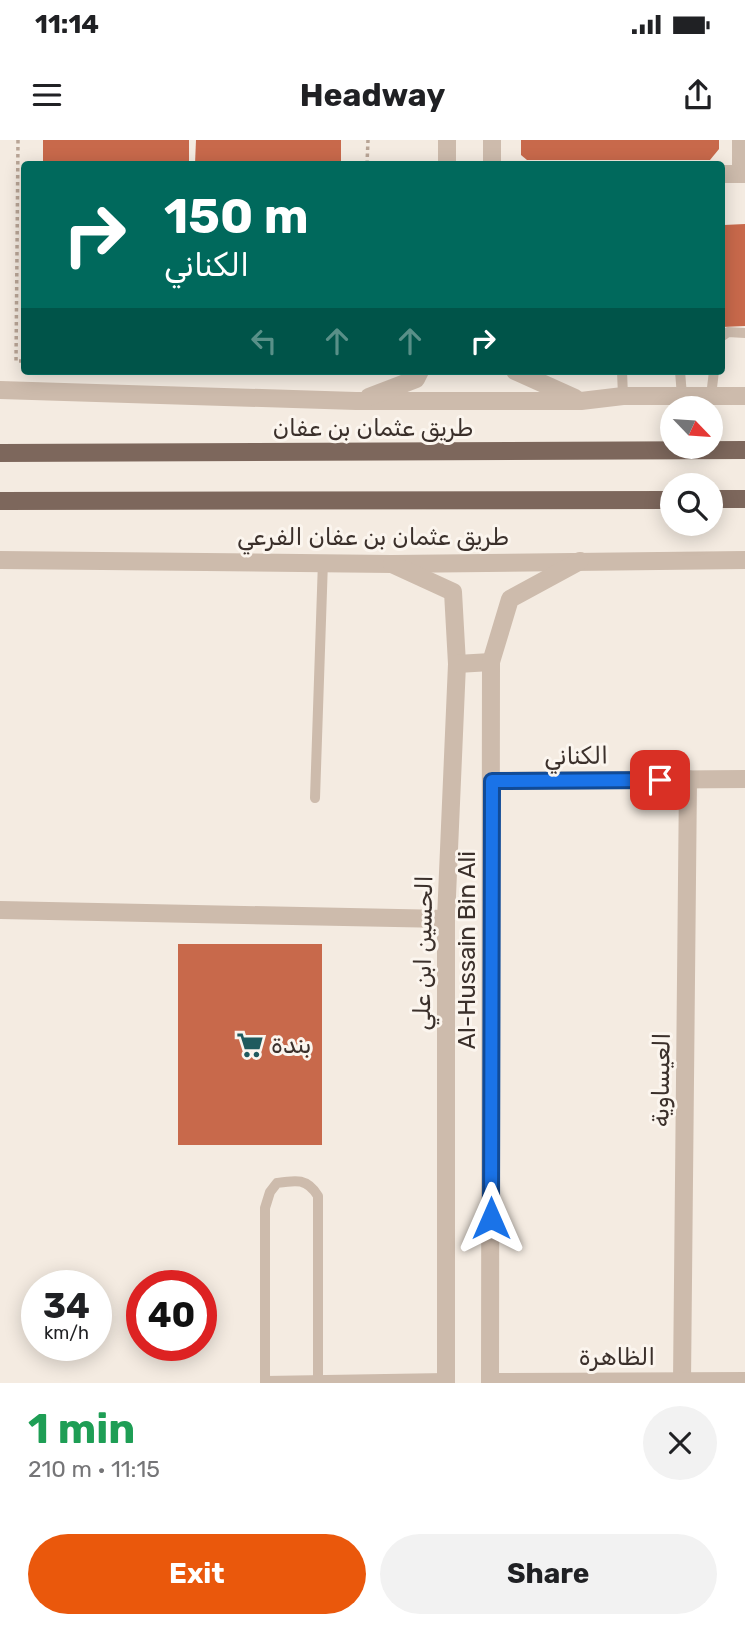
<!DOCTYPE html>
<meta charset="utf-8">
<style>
body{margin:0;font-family:Rubik,Cairo,sans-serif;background:#f2f2f2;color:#202124;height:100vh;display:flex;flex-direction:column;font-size:26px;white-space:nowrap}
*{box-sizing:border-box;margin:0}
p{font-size:23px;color:#757577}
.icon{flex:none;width:38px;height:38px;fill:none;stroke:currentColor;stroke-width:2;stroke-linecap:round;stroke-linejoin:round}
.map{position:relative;height:1243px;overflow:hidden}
.panel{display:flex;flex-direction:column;background:#fff;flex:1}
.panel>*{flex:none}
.banner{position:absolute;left:21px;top:21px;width:704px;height:214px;border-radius:7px;box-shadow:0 4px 18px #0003;background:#00695c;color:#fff;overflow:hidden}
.needle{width:46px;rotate:115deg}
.controls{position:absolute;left:660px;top:256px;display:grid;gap:14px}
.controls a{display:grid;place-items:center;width:63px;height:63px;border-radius:50%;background:#fff;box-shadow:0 4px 18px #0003;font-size:35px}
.speed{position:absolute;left:21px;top:1130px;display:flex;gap:14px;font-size:35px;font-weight:700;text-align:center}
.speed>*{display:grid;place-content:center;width:91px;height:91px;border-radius:50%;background:#fff;box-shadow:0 4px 18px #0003;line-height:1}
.speed small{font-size:18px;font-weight:400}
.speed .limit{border:10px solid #d22;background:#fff;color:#111}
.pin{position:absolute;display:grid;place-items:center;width:60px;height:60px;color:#fff;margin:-30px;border-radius:14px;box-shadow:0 4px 10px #0006}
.me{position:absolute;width:77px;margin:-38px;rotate:0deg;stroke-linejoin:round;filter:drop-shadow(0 0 5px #0008)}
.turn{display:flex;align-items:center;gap:24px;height:147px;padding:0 28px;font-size:32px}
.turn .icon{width:91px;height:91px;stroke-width:2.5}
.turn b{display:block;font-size:49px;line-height:60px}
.lanes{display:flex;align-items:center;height:66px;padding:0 28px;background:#0003;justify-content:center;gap:35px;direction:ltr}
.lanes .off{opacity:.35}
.round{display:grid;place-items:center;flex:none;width:74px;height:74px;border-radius:37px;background:#f2f2f2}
.headline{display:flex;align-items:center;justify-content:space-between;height:119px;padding:0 28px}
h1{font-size:42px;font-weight:700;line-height:52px;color:#1e9e55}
.cta{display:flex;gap:14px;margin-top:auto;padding:14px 28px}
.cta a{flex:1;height:80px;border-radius:42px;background:#ea580c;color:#fff;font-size:28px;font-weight:700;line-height:80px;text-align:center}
.cta a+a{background:#f2f2f2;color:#202124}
.status{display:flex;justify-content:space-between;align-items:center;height:49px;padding:0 35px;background:#fff;direction:ltr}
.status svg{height:19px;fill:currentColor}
header{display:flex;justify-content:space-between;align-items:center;height:91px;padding:0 28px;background:#fff;font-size:32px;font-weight:700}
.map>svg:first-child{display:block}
.building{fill:#c8694b}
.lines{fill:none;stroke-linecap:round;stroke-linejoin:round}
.path{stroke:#b9a596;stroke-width:3.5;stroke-dasharray:3.5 3.5;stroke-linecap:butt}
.service{stroke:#cdbbac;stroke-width:10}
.minor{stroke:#cdbbac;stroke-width:18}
.tertiary{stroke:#cdbbac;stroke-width:18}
.primary{stroke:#7d675c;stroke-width:18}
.route-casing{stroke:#114b97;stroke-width:18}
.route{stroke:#1a73e8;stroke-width:12}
.labels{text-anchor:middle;stroke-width:6;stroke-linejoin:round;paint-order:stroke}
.street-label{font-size:24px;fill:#3b302b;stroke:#fbf5ee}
.poi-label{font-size:24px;fill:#3b302b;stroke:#fbf5ee;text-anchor:start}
</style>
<div class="status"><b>11:14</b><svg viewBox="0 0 49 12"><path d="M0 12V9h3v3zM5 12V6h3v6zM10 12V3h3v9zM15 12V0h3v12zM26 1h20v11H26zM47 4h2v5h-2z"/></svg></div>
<header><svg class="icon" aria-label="menu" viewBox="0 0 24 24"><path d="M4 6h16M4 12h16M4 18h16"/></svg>Headway<svg class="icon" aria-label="share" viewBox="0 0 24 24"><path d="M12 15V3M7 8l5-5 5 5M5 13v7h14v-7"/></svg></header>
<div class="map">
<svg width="745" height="1243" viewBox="0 0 745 1243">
<rect width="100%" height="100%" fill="#f4ebe1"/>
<g class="building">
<rect x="43" y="0" width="146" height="24"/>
<polygon points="196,0 341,0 341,24 195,24"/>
<polygon points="521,0 719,0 719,9 710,20 527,20 521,15"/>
<polygon points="745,84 745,186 722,187 724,85"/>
<rect x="178" y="804" width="144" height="201"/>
</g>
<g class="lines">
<g class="path">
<polyline points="18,0 16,221 24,221"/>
<polyline points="367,24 368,0"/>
</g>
<g class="service">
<polyline points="721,197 728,192 745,193"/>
<polyline points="622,231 623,256"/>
<polyline points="680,231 682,256"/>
<polyline points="711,256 714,231"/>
<polyline points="315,658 323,421"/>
<polyline points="265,1241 446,1238"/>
<path d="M265 1243V1068L270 1052 277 1043C296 1040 307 1038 318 1056V1243"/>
</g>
<g class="minor">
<polyline points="721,34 745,34"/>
<polyline points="741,34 741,0"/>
<polyline points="492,641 745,639"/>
<polyline points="0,770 446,779"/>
<polyline points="682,1241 688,639"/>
<polyline points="490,1242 745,1241"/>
</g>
<g class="tertiary">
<polyline points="447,24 447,0"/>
<polyline points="492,24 492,0"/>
<polyline points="515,231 575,258"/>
<polyline points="0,250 356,261 581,261 623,256 745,256"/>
<polyline points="369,257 416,239 420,231"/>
<polyline points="0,420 392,424 745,420"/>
<polyline points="392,424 453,452 457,524 446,779 446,1243"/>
<polyline points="457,524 491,522"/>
<polyline points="490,1243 491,522 510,459 580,421"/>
</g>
<g class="primary">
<polyline points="0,313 745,310"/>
<polyline points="710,359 745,359"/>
<polyline points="0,361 672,360"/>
</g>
</g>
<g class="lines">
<defs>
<polyline id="route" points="491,1078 492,641 660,640"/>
</defs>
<use href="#route" class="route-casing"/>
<use href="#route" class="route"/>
</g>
<defs>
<symbol id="supermarket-bare" viewBox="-9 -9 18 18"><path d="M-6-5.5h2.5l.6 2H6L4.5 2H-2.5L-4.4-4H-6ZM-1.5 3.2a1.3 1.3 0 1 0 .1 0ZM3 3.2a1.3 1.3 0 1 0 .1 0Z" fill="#1f5a5e" stroke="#fbf5ee" stroke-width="2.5" paint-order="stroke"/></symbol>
</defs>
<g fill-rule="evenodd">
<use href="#supermarket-bare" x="231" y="886" width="38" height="38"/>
</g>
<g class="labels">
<g class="street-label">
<text x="373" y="296">طريق عثمان بن عفان</text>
<text x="373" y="405">طريق عثمان بن عفان الفرعي</text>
<text transform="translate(576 616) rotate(-1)" y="8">الكناني</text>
<text transform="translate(467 810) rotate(-90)" y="8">Al-Hussain Bin Ali</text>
<text transform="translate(423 813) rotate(-89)" y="8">الحسين ابن علي</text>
<text transform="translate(661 940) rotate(-89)" y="8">العيساوية</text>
<text x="617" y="1225">الظاهرة</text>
</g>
<g class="poi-label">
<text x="271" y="913">بندة</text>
</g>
</g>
</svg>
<div class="controls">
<a><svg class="needle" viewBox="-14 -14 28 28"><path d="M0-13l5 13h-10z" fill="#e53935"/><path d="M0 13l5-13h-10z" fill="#757577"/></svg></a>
<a><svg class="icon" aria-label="search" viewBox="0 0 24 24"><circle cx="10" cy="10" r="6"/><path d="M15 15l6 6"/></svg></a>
</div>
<div class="speed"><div>34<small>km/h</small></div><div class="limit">40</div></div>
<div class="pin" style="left:660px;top:640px;background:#d93025"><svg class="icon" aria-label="arrive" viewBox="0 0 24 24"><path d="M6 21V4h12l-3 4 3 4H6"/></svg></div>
<svg class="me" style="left:491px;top:1078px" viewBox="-20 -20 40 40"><path d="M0-17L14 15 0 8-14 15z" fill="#1a73e8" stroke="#fff" stroke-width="4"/></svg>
<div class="banner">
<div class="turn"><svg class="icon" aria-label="right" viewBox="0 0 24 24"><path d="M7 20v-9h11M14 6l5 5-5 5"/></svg><div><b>150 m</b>الكناني</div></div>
<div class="lanes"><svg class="icon off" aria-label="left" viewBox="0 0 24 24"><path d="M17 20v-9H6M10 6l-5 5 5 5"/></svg><svg class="icon off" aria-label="ahead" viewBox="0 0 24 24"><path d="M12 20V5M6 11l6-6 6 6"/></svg><svg class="icon off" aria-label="ahead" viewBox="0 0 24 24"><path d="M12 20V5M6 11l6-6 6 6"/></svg><svg class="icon" aria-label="right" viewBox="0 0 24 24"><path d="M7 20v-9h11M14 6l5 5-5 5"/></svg></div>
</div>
</div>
<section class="panel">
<div class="headline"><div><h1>1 min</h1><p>210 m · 11:15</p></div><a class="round"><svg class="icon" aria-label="close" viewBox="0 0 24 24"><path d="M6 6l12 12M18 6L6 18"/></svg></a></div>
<div class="cta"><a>Exit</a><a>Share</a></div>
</section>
